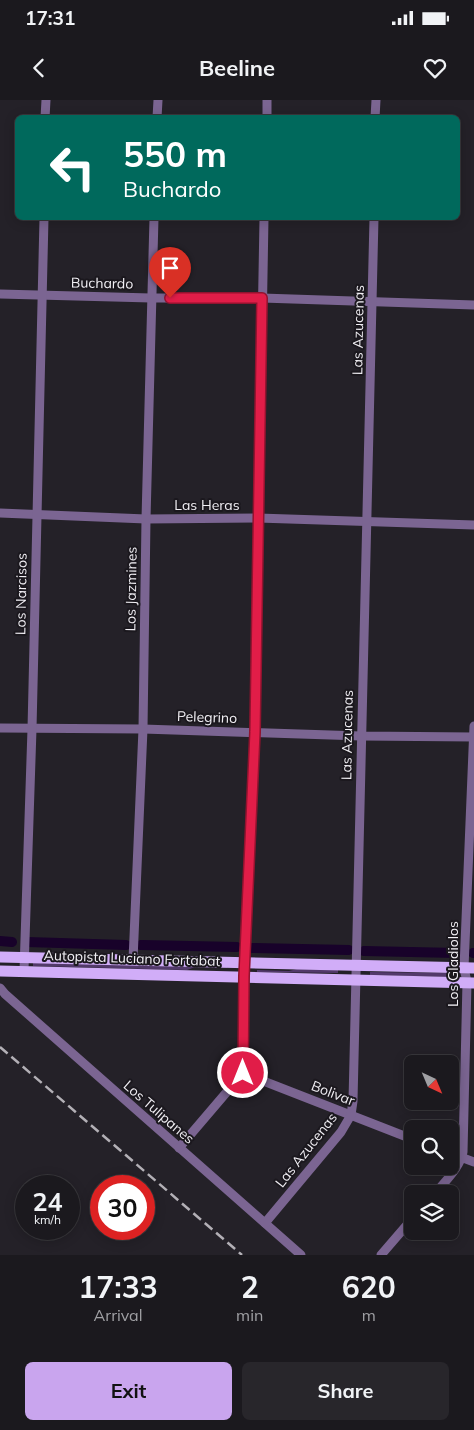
<!DOCTYPE html>
<style>
body{margin:0;font-family:Mulish,sans-serif;background:#28262b;color:#f1f3f6;height:100vh;display:flex;flex-direction:column;font-size:19px;white-space:nowrap}
*{box-sizing:border-box;margin:0}
p{font-size:16px;color:#a0a0a4}
.icon{flex:none;width:28px;height:28px;fill:none;stroke:currentColor;stroke-width:2;stroke-linecap:round;stroke-linejoin:round}
.map{position:relative;height:1155px;overflow:hidden}
.panel{display:flex;flex-direction:column;background:#1b191e;flex:1}
.panel>*{flex:none}
.guide{position:absolute;left:15px;top:15px;width:445px;height:105px;border-radius:8px;box-shadow:0 2px 12px #0003,0 0 0 1px #39383c;background:#00695c;color:#fff;overflow:hidden}
.needle{width:32px;rotate:136deg}
.fabs{position:absolute;left:404px;top:955px;display:grid;gap:10px}
.fabs a{display:grid;place-items:center;width:55px;height:55px;border-radius:8px;background:#1b191e;box-shadow:0 2px 12px #0003,0 0 0 1px #39383c;font-size:25px}
.speed{position:absolute;left:15px;top:1075px;display:flex;gap:10px;font-size:25px;font-weight:700;text-align:center}
.speed>*{display:grid;place-content:center;width:65px;height:65px;border-radius:50%;background:#1b191e;box-shadow:0 2px 12px #0003,0 0 0 1px #39383c;line-height:1}
.speed small{font-size:12px;font-weight:400}
.speed .limit{border:8px solid #d22;background:#fff;color:#111}
.pin{position:absolute;display:grid;place-items:center;width:42px;height:42px;color:#fff;margin:-51px -21px;border-radius:50% 50% 50% 0;rotate:-45deg;box-shadow:0 0 5px #0007}
.pin .icon{rotate:45deg}
.me{position:absolute;width:55px;margin:-28px;rotate:0deg;stroke-linejoin:round;filter:drop-shadow(0 0 4px #0008)}
.turn{display:flex;align-items:center;gap:18px;height:105px;padding:0 25px;font-size:22px}
.turn .icon{width:65px;height:65px;stroke-width:2.5}
.turn b{display:block;font-size:35px;line-height:42px}
.eta{display:flex;justify-content:space-evenly;align-items:center;height:85px;text-align:center}
.eta b{font-size:30px;font-weight:700;line-height:35px}
.primary-button{display:flex;gap:10px;margin-top:auto;padding:10px 25px}
.primary-button a{flex:1;height:58px;border-radius:8px;background:#c9a5ee;color:#111;font-size:20px;font-weight:700;line-height:58px;text-align:center}
.primary-button a+a{background:#28262b;color:#f1f3f6}
.status{display:flex;justify-content:space-between;align-items:center;height:35px;padding:0 25px;background:#1b191e;direction:ltr}
.status svg{height:14px;fill:currentColor}
header{display:flex;justify-content:space-between;align-items:center;height:65px;padding:0 25px;background:#1b191e;font-size:22px;font-weight:700}
.map>svg:first-child{display:block}
.green{fill:#52396a}
.lines{fill:none;stroke-linecap:round;stroke-linejoin:round}
.canal{stroke:#18022a;stroke-width:10}
.minor{stroke:#7b6592;stroke-width:9}
.major{stroke:#d1adf8;stroke-width:11}
.rail{stroke:#b3b0b6;stroke-width:2.5;stroke-dasharray:10 5;stroke-linecap:butt}
.route-casing{stroke:#92132f;stroke-width:12}
.route{stroke:#e11d48;stroke-width:9}
.labels{text-anchor:middle;stroke-width:4;stroke-linejoin:round;paint-order:stroke}
.street-label{font-size:14px;fill:#f1eff4;stroke:#1b181e}
</style>
<div class="status"><b>17:31</b><svg viewBox="0 0 49 12"><path d="M0 12V9h3v3zM5 12V6h3v6zM10 12V3h3v9zM15 12V0h3v12zM26 1h20v11H26zM47 4h2v5h-2z"/></svg></div>
<header><svg class="icon" aria-label="back" viewBox="0 0 24 24"><path d="M15 5l-7 7 7 7"/></svg>Beeline<svg class="icon" aria-label="heart" viewBox="0 0 24 24"><path d="M12 20l-8-8c-3-5 5-10 8-4 3-6 11-1 8 4z"/></svg></header>
<div class="map">
<svg width="474" height="1155" viewBox="0 0 474 1155">
<rect width="100%" height="100%" fill="#242128"/>
<g class="green">
<polygon points="33,862 227,867 227,868 195,867 187,870 33,866"/>
<polygon points="297,869 338,870 338,873 257,872 257,870 289,871"/>
<polygon points="370,872 451,873 451,877 370,875"/>
</g>
<g class="lines">
<g class="canal">
<polyline points="0,841 12,842"/>
<polyline points="27,842 126,845"/>
<polyline points="141,845 237,847"/>
<polyline points="253,848 349,850"/>
<polyline points="364,851 457,853"/>
<polyline points="473,853 474,853"/>
</g>
<g class="minor">
<polyline points="45,18 46,0"/>
<polyline points="157,18 158,0"/>
<polyline points="267,18 267,0"/>
<polyline points="375,18 376,0"/>
<polyline points="0,194 151,198 262,198 474,205"/>
<polyline points="0,413 146,419 258,418 474,425"/>
<polyline points="0,628 143,629 361,636 474,637"/>
<polyline points="133,860 143,629 146,419 154,118"/>
<polyline points="24,870 32,629 44,118"/>
<polyline points="0,888 5,894 301,1155"/>
<polyline points="243,973 412,1039"/>
<polyline points="179,1048 243,973 243,876 255,632 264,118"/>
<polyline points="450,1053 474,1062"/>
<path d="M435 1094C445 1081 460 1068 463 1052L467 882 464 868 474 626"/>
<polyline points="265,1123 341,1032 351,1015 353,1001 374,118"/>
<polyline points="381,1155 412,1119"/>
</g>
<g class="major">
<polyline points="0,857 474,868"/>
<polyline points="0,871 474,883"/>
</g>
<polyline class="rail" points="0,947 242,1155"/>
</g>
<g class="lines">
<defs>
<polyline id="route" points="170,198 262,198 255,632 244,876 243,973"/>
</defs>
<use href="#route" class="route-casing"/>
<use href="#route" class="route"/>
</g>
<g class="labels">
<g class="street-label">
<text transform="translate(102 183) rotate(1)" y="5">Buchardo</text>
<text transform="translate(358 230) rotate(-89)" y="5">Las Azucenas</text>
<text x="207" y="410">Las Heras</text>
<text transform="translate(131 489) rotate(-89)" y="5">Los Jazmines</text>
<text transform="translate(21 494) rotate(-89)" y="5">Los Narcisos</text>
<text transform="translate(207 617) rotate(2)" y="5">Pelegrino</text>
<text transform="translate(347 635) rotate(-89)" y="5">Las Azucenas</text>
<text transform="translate(132 858) rotate(2)" y="5">Autopista Luciano Fortabat</text>
<text transform="translate(453 864) rotate(-90)" y="5">Los Gladiolos</text>
<text transform="translate(333 993) rotate(21)" y="5">Bolivar</text>
<text transform="translate(159 1012) rotate(41)" y="5">Los Tulipanes</text>
<text transform="translate(306 1050) rotate(-52)" y="5">Las Azucenas</text>
</g>
</g>
</svg>
<div class="fabs">
<a><svg class="needle" viewBox="-14 -14 28 28"><path d="M0-13l5 13h-10z" fill="#e53935"/><path d="M0 13l5-13h-10z" fill="#a0a0a4"/></svg></a>
<a><svg class="icon" aria-label="search" viewBox="0 0 24 24"><circle cx="10" cy="10" r="6"/><path d="M15 15l6 6"/></svg></a>
<a><svg class="icon" aria-label="layers" viewBox="0 0 24 24"><path d="M12 4l9 5-9 5-9-5zM3 14l9 5 9-5"/></svg></a>
</div>
<div class="speed"><div>24<small>km/h</small></div><div class="limit">30</div></div>
<div class="pin" style="left:170px;top:198px;background:#d93025"><svg class="icon" aria-label="arrive" viewBox="0 0 24 24"><path d="M6 21V4h12l-3 4 3 4H6"/></svg></div>
<svg class="me" style="left:243px;top:973px" viewBox="-20 -20 40 40"><circle r="17" fill="#e11d48" stroke="#fff" stroke-width="3"/><path d="M0-11L8 9 0 5-8 9z" fill="#fff"/></svg>
<div class="guide">
<div class="turn"><svg class="icon" aria-label="left" viewBox="0 0 24 24"><path d="M17 20v-9H6M10 6l-5 5 5 5"/></svg><div><b>550 m</b>Buchardo</div></div>
</div>
</div>
<section class="panel">
<div class="eta">
<div><b>17:33</b><p>Arrival</p></div>
<div><b>2</b><p>min</p></div>
<div><b>620</b><p>m</p></div>
</div>
<div class="primary-button"><a>Exit</a><a>Share</a></div>
</section>
